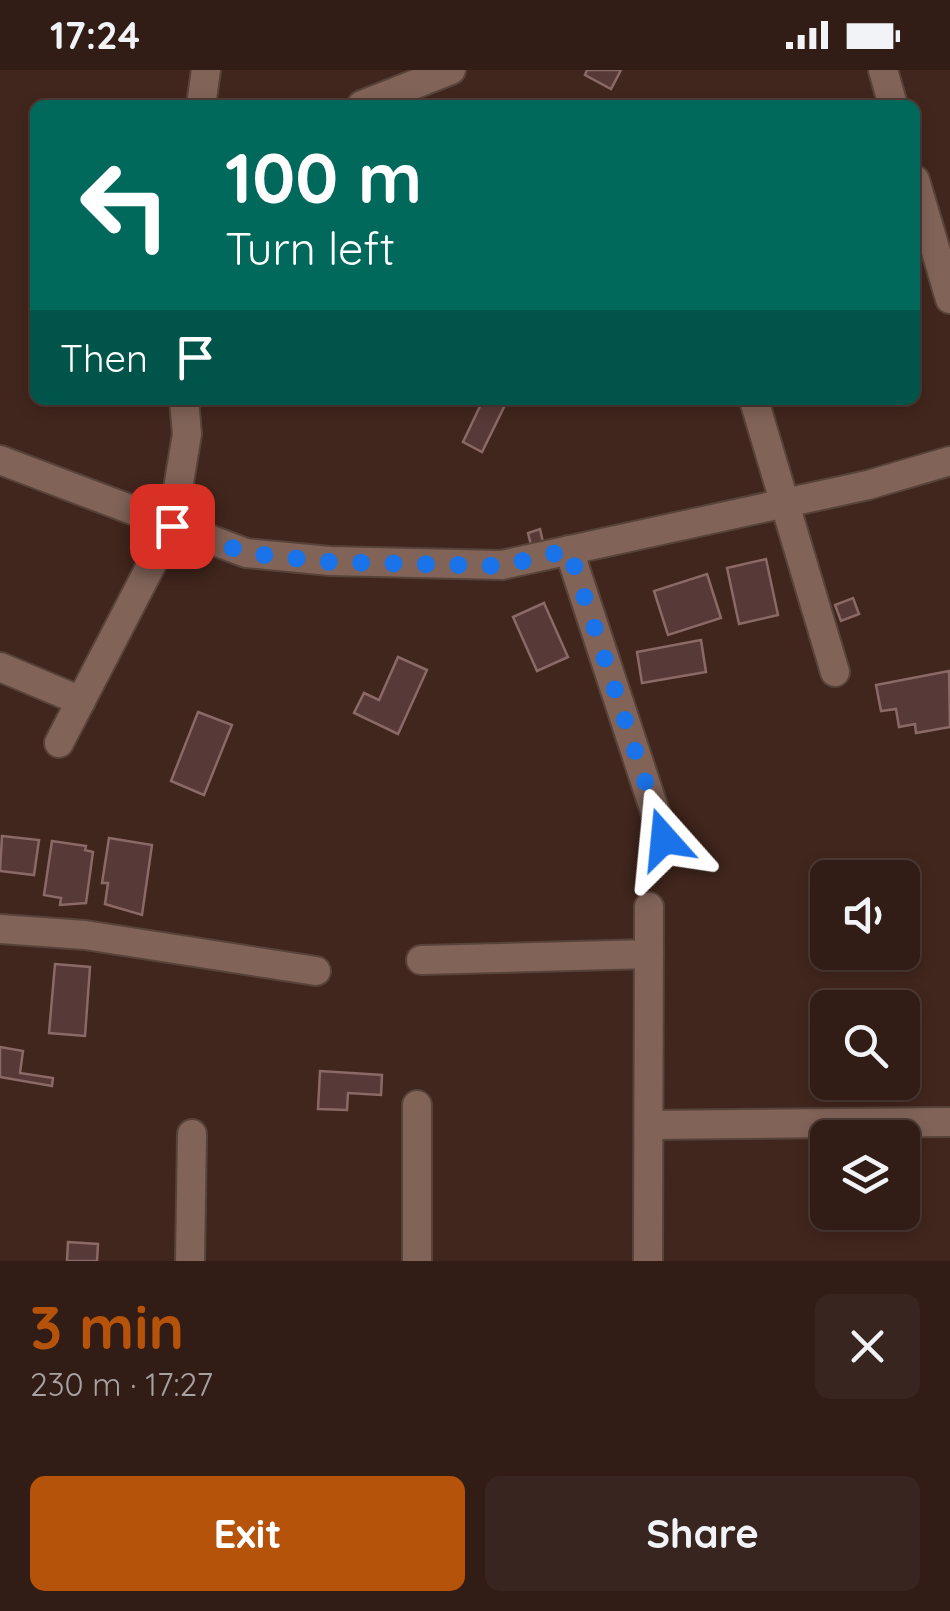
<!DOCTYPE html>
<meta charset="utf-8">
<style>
body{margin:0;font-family:Quicksand,sans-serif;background:#39251f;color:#f1f3f6;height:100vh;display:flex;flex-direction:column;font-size:38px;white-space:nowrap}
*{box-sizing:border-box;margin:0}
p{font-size:32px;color:#a8a1a1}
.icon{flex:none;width:55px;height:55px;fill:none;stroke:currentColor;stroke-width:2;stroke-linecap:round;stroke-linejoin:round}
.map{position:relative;height:1191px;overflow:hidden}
.sheet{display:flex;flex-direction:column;background:#311c16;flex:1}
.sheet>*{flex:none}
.hud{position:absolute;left:30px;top:30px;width:890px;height:305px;border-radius:15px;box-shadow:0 5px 15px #0003,0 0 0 2px #4c3a35;background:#00695c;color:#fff;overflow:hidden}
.buttons{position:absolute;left:810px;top:790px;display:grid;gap:20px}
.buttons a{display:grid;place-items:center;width:110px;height:110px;border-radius:15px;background:#311c16;box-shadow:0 5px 15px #0003,0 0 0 2px #4c3a35;font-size:50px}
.pin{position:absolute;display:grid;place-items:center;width:85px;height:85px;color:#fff;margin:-42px;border-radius:20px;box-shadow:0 5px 15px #0006}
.me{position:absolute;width:110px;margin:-55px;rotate:342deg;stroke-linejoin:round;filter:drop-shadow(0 0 8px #0008)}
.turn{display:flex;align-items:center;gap:35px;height:210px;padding:0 30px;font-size:45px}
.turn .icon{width:130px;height:130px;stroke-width:2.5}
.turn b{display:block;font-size:70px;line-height:85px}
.then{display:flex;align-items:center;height:95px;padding:0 30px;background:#0003;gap:20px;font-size:38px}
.round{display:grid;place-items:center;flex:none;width:105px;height:105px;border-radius:15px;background:#39251f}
.headline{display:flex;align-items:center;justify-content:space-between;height:170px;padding:0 30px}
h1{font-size:60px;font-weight:700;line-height:75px;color:#b45309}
.action{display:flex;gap:20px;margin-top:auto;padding:20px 30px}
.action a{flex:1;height:115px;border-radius:15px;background:#b45309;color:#fff;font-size:40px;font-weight:700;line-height:115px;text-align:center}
.action a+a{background:#39251f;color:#f1f3f6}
.status{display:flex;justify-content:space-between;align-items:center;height:70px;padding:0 50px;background:#311c16;direction:ltr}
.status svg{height:28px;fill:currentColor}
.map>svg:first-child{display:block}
.building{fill:#573937;stroke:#8a6966;stroke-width:2.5}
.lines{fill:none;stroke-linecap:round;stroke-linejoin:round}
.minor-casing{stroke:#58433a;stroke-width:32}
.minor{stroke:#816358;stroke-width:28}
.route{stroke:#1a73e8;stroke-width:18;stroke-dasharray:0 32.4}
</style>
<div class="status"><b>17:24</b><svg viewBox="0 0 49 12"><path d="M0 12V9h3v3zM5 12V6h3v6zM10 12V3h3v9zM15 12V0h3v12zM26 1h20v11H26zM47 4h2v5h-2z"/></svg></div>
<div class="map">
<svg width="950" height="1191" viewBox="0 0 950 1191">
<rect width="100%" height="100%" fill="#41261d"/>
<g class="building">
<polygon points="587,0 621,0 611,19 585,5"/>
<polygon points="483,330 505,335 482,382 463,372"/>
<polygon points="540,459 543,472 531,475 528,463"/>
<polygon points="766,489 778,545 739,554 727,498"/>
<polygon points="707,504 721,548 668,565 654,521"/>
<polygon points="853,528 859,544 841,551 835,535"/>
<polygon points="544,533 568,587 537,601 513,547"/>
<polygon points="701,570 706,602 642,613 637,582"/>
<polygon points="398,587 427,600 398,664 354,643 364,623 379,630"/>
<polygon points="949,601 950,657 916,663 915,654 899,657 896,639 881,641 876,615"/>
<polygon points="198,642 232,655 204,725 171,711"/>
<polygon points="2,766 39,770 34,805 0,801"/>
<polygon points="109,768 152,775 142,845 105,834 108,813 102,813"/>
<polygon points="52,771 86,776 85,780 93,782 86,833 60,835 61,828 44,825"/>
<polygon points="55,894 90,897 85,966 49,963"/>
<polygon points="0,977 23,981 20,1003 53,1008 52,1016 0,1007"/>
<polygon points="320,1001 382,1005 381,1025 348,1023 347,1040 318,1039"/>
<polygon points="68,1172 98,1174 97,1191 67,1191"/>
</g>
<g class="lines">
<defs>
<g id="minor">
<polyline points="883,0 893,35"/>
<polyline points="201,35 206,0"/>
<polyline points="362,35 451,0"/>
<polyline points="915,110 950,229"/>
<polyline points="754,330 835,602"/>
<polyline points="0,390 246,483 330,491 502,495 868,415 950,391"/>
<polyline points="569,480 664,769"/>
<polyline points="0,597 81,631"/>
<polyline points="59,673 172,455 187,364 184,330"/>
<polyline points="0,859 85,865 316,901"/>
<polyline points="421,890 649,884"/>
<polyline points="649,1055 950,1052"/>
<polyline points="190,1191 192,1064"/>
<polyline points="417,1191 417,1035"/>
<polyline points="648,1191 649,837"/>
</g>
</defs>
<use href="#minor" class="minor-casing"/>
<use href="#minor" class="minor"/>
</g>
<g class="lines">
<polyline class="route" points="172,456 246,483 330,492 502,496 569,480 664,769"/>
</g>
</svg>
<div class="buttons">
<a><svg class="icon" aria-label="sound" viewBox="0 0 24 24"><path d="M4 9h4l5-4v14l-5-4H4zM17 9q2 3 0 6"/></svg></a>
<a><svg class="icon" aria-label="search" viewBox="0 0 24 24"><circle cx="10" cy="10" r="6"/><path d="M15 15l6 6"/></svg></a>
<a><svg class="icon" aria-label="layers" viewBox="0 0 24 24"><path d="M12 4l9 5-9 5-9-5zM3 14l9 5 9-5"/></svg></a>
</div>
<div class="pin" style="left:172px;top:456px;background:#d93025"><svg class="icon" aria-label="arrive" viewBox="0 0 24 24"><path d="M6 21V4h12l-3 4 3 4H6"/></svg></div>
<svg class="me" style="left:664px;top:769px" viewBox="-20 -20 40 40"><path d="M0-17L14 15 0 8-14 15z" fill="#1a73e8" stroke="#fff" stroke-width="4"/></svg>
<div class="hud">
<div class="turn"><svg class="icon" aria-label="left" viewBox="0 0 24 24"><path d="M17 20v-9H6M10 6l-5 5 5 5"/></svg><div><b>100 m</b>Turn left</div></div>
<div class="then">Then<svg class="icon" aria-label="arrive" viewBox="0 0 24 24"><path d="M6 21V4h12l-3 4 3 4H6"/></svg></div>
</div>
</div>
<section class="sheet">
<div class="headline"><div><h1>3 min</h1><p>230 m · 17:27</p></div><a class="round"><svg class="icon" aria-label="close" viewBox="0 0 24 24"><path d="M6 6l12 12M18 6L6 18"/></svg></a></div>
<div class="action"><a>Exit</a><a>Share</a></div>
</section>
